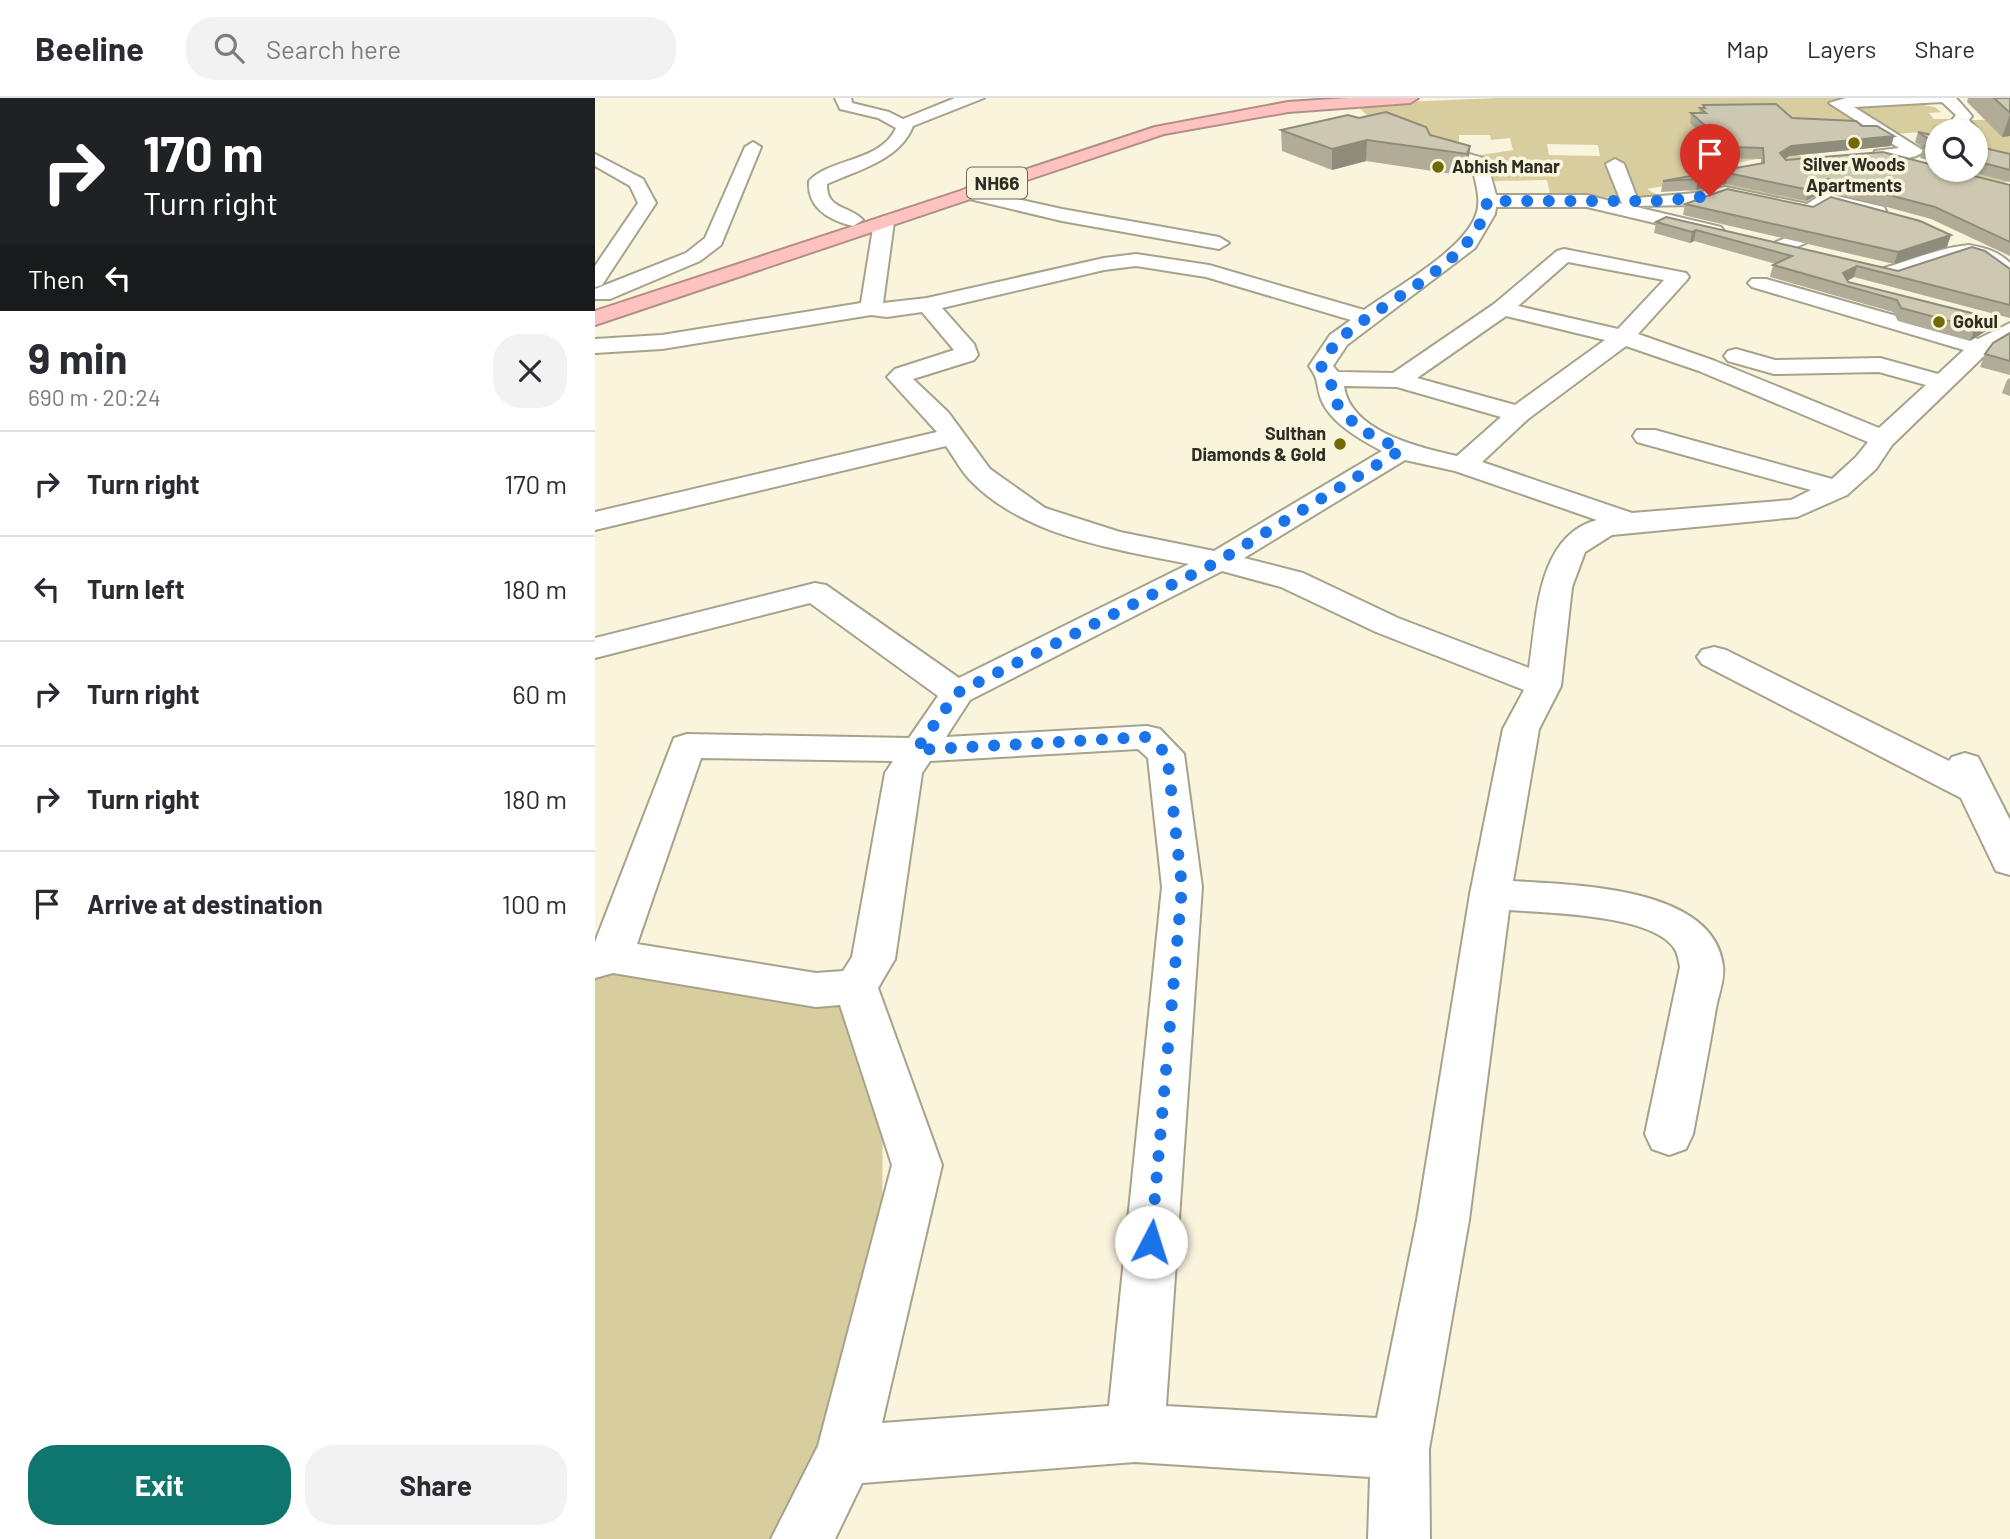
<!DOCTYPE html>
<meta charset="utf-8">
<style>
body{margin:0;font-family:Barlow,sans-serif;background:#f2f2f3;color:#2b2b33;height:100vh;display:flex;flex-direction:column;font-size:26px;white-space:nowrap}
*{box-sizing:border-box;margin:0}
p{font-size:23px;color:#7c7c81}
.icon{flex:none;width:38px;height:38px;fill:none;stroke:currentColor;stroke-width:2;stroke-linecap:round;stroke-linejoin:round}
.map{position:relative;flex:1;overflow:hidden}
.details{display:flex;flex-direction:column;background:#fff;width:595px}
.details>*{flex:none}
.guide{background:#202124;color:#fff;overflow:hidden}
.controls{position:absolute;left:1330px;top:21px;display:grid;gap:14px}
.controls a{display:grid;place-items:center;width:63px;height:63px;border-radius:50%;background:#fff;box-shadow:0 2px 5px #0004;font-size:35px}
.pin{position:absolute;display:grid;place-items:center;width:60px;height:60px;color:#fff;margin:-72px -30px;border-radius:50% 50% 50% 0;rotate:-45deg;box-shadow:0 0 7px #0007}
.pin .icon{rotate:45deg}
.me{position:absolute;width:77px;margin:-38px;rotate:5deg;stroke-linejoin:round;filter:drop-shadow(0 0 5px #0008)}
.turn{display:flex;align-items:center;gap:24px;height:147px;padding:0 28px;font-size:32px}
.turn .icon{width:91px;height:91px;stroke-width:2.5}
.turn b{display:block;font-size:49px;line-height:60px}
.then{display:flex;align-items:center;height:66px;padding:0 28px;background:#0003;gap:14px;font-size:26px}
.round{display:grid;place-items:center;flex:none;width:74px;height:74px;border-radius:28px;background:#f2f2f3}
.head{display:flex;align-items:center;justify-content:space-between;height:119px;padding:0 28px}
h1{font-size:42px;font-weight:700;line-height:52px}
.button{display:flex;gap:14px;margin-top:auto;padding:14px 28px}
.button a{flex:1;height:80px;border-radius:28px;background:#0f766e;color:#fff;font-size:28px;font-weight:700;line-height:80px;text-align:center}
.button a+a{background:#f2f2f3;color:#2b2b33}
ul{padding:0;list-style:none}
li{display:flex;align-items:center;gap:21px;height:105px;padding:0 28px;border-top:2px solid #e1e1e2}
li div{flex:1}
li b{display:block;font-size:26px}
li em{font-style:normal}
header{display:flex;align-items:center;gap:42px;box-sizing:border-box;height:98px;padding:0 35px;background:#fff;border-bottom:2px solid #e1e1e2}
header strong{font-size:33px}
nav{display:flex;gap:38px;margin-inline-start:auto;font-size:24px}
.search{width:490px;height:63px;background:#f2f2f3;display:flex;align-items:center;gap:18px;box-sizing:border-box;padding:0 24px;border-radius:28px;color:#7c7c81;font-size:26px}
main{display:flex;flex:1;min-height:0}
.map>svg:first-child{display:block}
.green{fill:#d8cd9f;fill-rule:evenodd}
.lines{fill:none;stroke-linecap:round;stroke-linejoin:round}
.minor-casing{stroke:#a7a28c;stroke-width:4}
.highway-casing{stroke:#b58e8a;stroke-width:4}
.minor{fill:#fff;fill-rule:evenodd}
.highway{fill:#fec3c1;fill-rule:evenodd}
.wall{fill:#b0ac98}
.shaded-wall{fill:#908c7c}
.building{fill:#cdc8b1;stroke:#908c7c;stroke-width:2}
.route{stroke:#1a73e8;stroke-width:12;stroke-dasharray:0 21.6}
.poi-dot{fill:#716800;stroke:#f9f4dc;stroke-width:2.5}
.labels{text-anchor:middle;stroke-width:7;stroke-linejoin:round;paint-order:stroke}
.far-poi-label{font-size:18px;font-weight:bold;fill:#2e2c23;stroke:#f9f4dc;text-anchor:start}
.shield{fill:#f9f4dc;stroke:#6b685a;stroke-width:2}
.shield-label{font-size:19px;font-weight:bold;fill:#2e2c23}
</style>
<header>
<strong>Beeline</strong>
<div class="search"><svg class="icon" aria-label="search" viewBox="0 0 24 24"><circle cx="10" cy="10" r="6"/><path d="M15 15l6 6"/></svg>Search here</div>
<nav><a>Map</a><a>Layers</a><a>Share</a></nav>
</header>
<main>
<section class="details">
<div class="guide">
<div class="turn"><svg class="icon" aria-label="right" viewBox="0 0 24 24"><path d="M7 20v-9h11M14 6l5 5-5 5"/></svg><div><b>170 m</b>Turn right</div></div>
<div class="then">Then<svg class="icon" aria-label="left" viewBox="0 0 24 24"><path d="M17 20v-9H6M10 6l-5 5 5 5"/></svg></div>
</div>
<div class="head"><div><h1>9 min</h1><p>690 m · 20:24</p></div><a class="round"><svg class="icon" aria-label="close" viewBox="0 0 24 24"><path d="M6 6l12 12M18 6L6 18"/></svg></a></div>
<ul>
<li><svg class="icon" aria-label="right" viewBox="0 0 24 24"><path d="M7 20v-9h11M14 6l5 5-5 5"/></svg><div><b>Turn right</b></div><em>170 m</em></li>
<li><svg class="icon" aria-label="left" viewBox="0 0 24 24"><path d="M17 20v-9H6M10 6l-5 5 5 5"/></svg><div><b>Turn left</b></div><em>180 m</em></li>
<li><svg class="icon" aria-label="right" viewBox="0 0 24 24"><path d="M7 20v-9h11M14 6l5 5-5 5"/></svg><div><b>Turn right</b></div><em>60 m</em></li>
<li><svg class="icon" aria-label="right" viewBox="0 0 24 24"><path d="M7 20v-9h11M14 6l5 5-5 5"/></svg><div><b>Turn right</b></div><em>180 m</em></li>
<li><svg class="icon" aria-label="arrive" viewBox="0 0 24 24"><path d="M6 21V4h12l-3 4 3 4H6"/></svg><div><b>Arrive at destination</b></div><em>100 m</em></li>
</ul>
<div class="button"><a>Exit</a><a>Share</a></div>
</section>
<div class="map">
<svg width="1415" height="1441" viewBox="0 0 1415 1441">
<rect width="100%" height="100%" fill="#f9f4dc"/>
<g class="green">
<path d="M904 0H1301L1232 5 1279 31 1190 47 1211 62 1187 66 1171 59 1137 66 1225 100 1213 110 1104 97 1080 86 1052 91 1066 99 956 100 952 82 898 83V65L879 58 918 52 915 40 896 42 895 37H864V46L787 31 760 6ZM952 46 1003 47 1005 58 954 57Z"/>
<polygon points="1312,4 1340,9 1346,14 1334,15 1339,21 1363,21 1375,33 1342,33 1340,40 1328,34 1297,36 1245,5"/>
<polygon points="1415,15 1415,83 1400,88 1344,72 1381,72 1381,44 1389,40 1370,22 1391,22"/>
<polygon points="16,858 123,894 247,897 288,1002 287,1130 243,1324 184,1441 0,1441 0,866"/>
</g>
<g class="lines">
<defs>
<g id="minor">
<path d="M240 0H256L257 5 294 14 308 21 360 0H389L318 28C305 62 263 72 232 86 231 112 254 107 268 122L258 128C234 122 212 110 214 83 235 60 286 64 301 30L283 20 245 11Z"/>
<path d="M1251 0H1361L1377 18 1374 22 1384 33 1381 37V33H1367L1357 22 1361 17 1347 4 1259 9 1329 53C1320 62 1293 64 1280 61L1278 57 1280 53 1304 50 1234 5Z"/>
<polygon points="158,44 166,49 126,147 105,163 15,201 0,201 0,191 91,155 110,140 150,49"/>
<path d="M840 46 891 61 901 97H992L1027 106 1011 66 1020 61 1029 66 1042 100 1101 95 1130 89 1212 106 1229 95 1289 109 1291 113 1282 119 1233 107 1216 118 1130 99 1101 107 1037 108 1126 129 1129 133 1126 137 1119 139 992 109H901L900 116 880 150 752 247 738 268 743 274 798 275 899 206 962 153 969 151 1091 175 1094 179 1091 183 1043 236 1120 263 1284 330 1331 287 1284 274 1179 276 1133 263 1129 258 1133 253 1141 251 1180 262 1285 260 1343 276 1369 252 1157 189 1153 185 1157 181H1171L1383 241 1415 225V242L1391 256 1297 347 1281 371 1252 397 1202 419 1017 437 990 454 977 489 966 588 944 631 918 783C978 787 1119 788 1128 868 1130 881 1123 898 1121 910 1114 952 1106 994 1098 1036L1091 1051 1074 1057 1057 1051 1050 1036 1085 869C1084 864 1083 858 1081 853 1062 816 951 815 914 812L874 1122 834 1351 835 1441H773L775 1379 540 1364 267 1385 240 1441H176L223 1348 297 1067 245 907 221 909 18 875 0 880V844L79 640 92 636 314 640 343 598 215 505 0 560V540L220 485 231 487 364 580 594 466C520 451 431 439 376 383 366 373 359 359 351 348L0 432V414L342 334 292 279 300 271 359 252 327 214 292 219 276 217 67 251 0 255V241L67 237 266 205 279 124 289 118 299 124 288 205 332 200 509 160 541 156 614 167 769 212C801 189 868 153 881 117 887 102 880 83 877 68L834 55 832 51ZM973 164 1069 182 1023 231 923 208ZM541 168 611 179 756 222 735 237 714 268C724 282 721 284 725 298 732 323 766 342 787 353L619 453 525 434 450 410 395 371 353 314 318 281 379 262 383 257 379 246 347 210 509 172ZM911 218 1010 242 920 307 822 280ZM1031 248 1104 273 1273 344 1261 359 1237 381 1060 332H1042L1038 338 1042 344 1216 392 1196 402 1037 415 887 364 933 321ZM749 288 802 289 906 319 862 358C826 350 755 334 749 288ZM810 362 860 373 1002 422C941 438 942 521 934 570L803 520 708 475 649 460ZM627 473 686 489 781 534 929 592 908 631 875 796 822 1122 782 1320 571 1308 607 789 589 656 565 631 552 628 351 639 375 602ZM543 651 553 660 567 789 514 1308 287 1325 347 1067 283 890 300 861 327 675 335 663ZM106 660 298 663 290 675 257 859 248 873 221 875 42 846Z"/>
<polygon points="0,56 48,81 61,105 7,187 0,189 0,168 43,105 35,88 0,68"/>
<polygon points="372,90 467,111 624,139 634,145 624,151 467,123 366,99 363,95"/>
<polygon points="1246,116 1256,122 1253,126 1195,152 1181,152 1178,148 1181,144"/>
<path d="M1374 147C1390 150 1403 153 1415 165V182C1398 178 1391 159 1372 159 1341 159 1317 187 1286 179L1283 175 1286 171C1314 163 1343 150 1374 147Z"/>
<polygon points="1119,549 1131,552 1354,663 1357,659 1370,655 1383,659 1415,722 1415,777 1401,773 1366,700 1107,566 1102,559 1107,552"/>
</g>
<polygon id="highway" points="753,0 823,0 815,5 693,14 569,36 0,227 0,213 560,29 693,4"/>
</defs>
<use href="#minor" class="minor-casing"/>
<use href="#highway" class="highway-casing"/>
<use href="#minor" class="minor"/>
<use href="#highway" class="highway"/>
</g>
<g class="wall">
<polygon points="1373,0 1415,0 1415,38 1407,39 1372,4"/>
<polygon points="1108,7 1197,20 1267,28 1299,38 1296,48 1194,58 1190,61 1191,62 1415,87 1415,158 1336,121 1230,92 1211,103 1131,86 1101,92 1066,94 1068,83 1166,65 1166,61 1132,60 1095,25 1096,15 1104,15 1105,10 1107,10"/>
<polygon points="764,20 835,37 875,48 873,69 871,78 771,63 737,72 687,53 686,32"/>
<polygon points="1323,34 1342,38 1342,64 1325,60 1328,50 1320,44"/>
<polygon points="1381,48 1415,56 1415,84 1367,72 1381,72"/>
<polygon points="1090,106 1352,149 1299,166 1088,117"/>
<polygon points="1061,124 1303,173 1415,171 1415,220 1259,179 1252,183 1391,233 1375,243 1303,223 1298,214 1175,179 1178,167 1181,166 1099,143 1095,145 1059,135"/>
<polygon points="1415,235 1415,277 1385,269 1390,256"/>
<polygon points="1415,280 1415,298 1407,295 1412,282"/>
</g>
<g class="shaded-wall">
<polygon points="1415,16 1415,38 1407,39"/>
<polygon points="1299,38 1296,48 1194,58 1182,65 1185,55 1196,48"/>
<polygon points="772,42 771,63 737,72 737,51"/>
<polygon points="875,48 873,69 871,78 872,56"/>
<polygon points="1133,75 1131,86 1101,92 1103,81"/>
<polygon points="1233,81 1230,92 1211,103 1214,92"/>
<polygon points="1101,132 1099,143 1095,145 1097,134"/>
<polygon points="1356,137 1352,149 1299,166 1303,154"/>
<polygon points="1262,168 1259,179 1244,187 1248,175"/>
<polygon points="1396,220 1391,233 1375,243 1380,230"/>
</g>
<g class="building">
<polygon points="1399,0 1415,0 1415,15"/>
<polygon points="1181,6 1197,20 1261,23 1267,28 1282,28 1299,38 1196,48 1185,55 1191,62 1288,54 1342,68 1342,72 1355,72 1415,87 1415,144 1340,109 1233,81 1214,92 1133,75 1103,81 1068,83 1169,65 1168,50 1134,49 1096,15 1111,15 1105,10 1110,10 1108,7"/>
<polygon points="791,14 831,29 835,37 875,48 872,56 772,42 737,51 686,32 753,17 764,20"/>
<polygon points="1323,34 1342,38 1342,53 1329,49 1335,42"/>
<polygon points="1381,48 1415,56 1415,72 1381,63"/>
<polygon points="1132,91 1218,109 1236,99 1325,123 1356,137 1303,154 1090,106"/>
<polygon points="1071,119 1303,173 1377,149 1390,153 1415,171 1415,207 1262,168 1248,175 1253,184 1396,220 1380,230 1306,210 1302,202 1178,167 1197,158 1101,132 1097,134 1061,124"/>
<polygon points="1415,235 1415,263 1390,256 1398,245"/>
</g>
<g class="lines">
<path class="route" d="M556 1144 587 789 572 656 552 639 321 652 362 595 624 463 806 352 763 330 737 300 736 281 726 268C732 259 737 248 745 241 785 204 887 161 892 103H1068L1115 98"/>
</g>
<g class="poi-dot">
<circle cx="1259" cy="45" r="7"/>
<circle cx="843" cy="69" r="7"/>
<circle cx="1344" cy="224" r="7"/>
<circle cx="745" cy="346" r="7"/>
</g>
<g class="labels">
<g class="far-poi-label">
<text x="1259" y="73" text-anchor="middle">Silver Woods<tspan x="1259" dy="21">Apartments</tspan></text>
<text x="857" y="75">Abhish Manar</text>
<text x="1358" y="230">Gokul</text>
<text x="731" y="342" text-anchor="end">Sulthan<tspan x="731" dy="21">Diamonds &amp; Gold</tspan></text>
</g>
<rect class="shield" x="372" y="69.5" width="60" height="31" rx="5"/>
<g class="shield-label">
<text x="402" y="92">NH66</text>
</g>
</g>
</svg>
<div class="controls">
<a><svg class="icon" aria-label="search" viewBox="0 0 24 24"><circle cx="10" cy="10" r="6"/><path d="M15 15l6 6"/></svg></a>
</div>
<div class="pin" style="left:1115px;top:98px;background:#d93025"><svg class="icon" aria-label="arrive" viewBox="0 0 24 24"><path d="M6 21V4h12l-3 4 3 4H6"/></svg></div>
<svg class="me" style="left:556px;top:1144px" viewBox="-20 -20 40 40"><circle r="19" fill="#fff"/><path d="M0-13L10 11 0 6-10 11z" fill="#1a73e8"/></svg>
</div>
</main>
